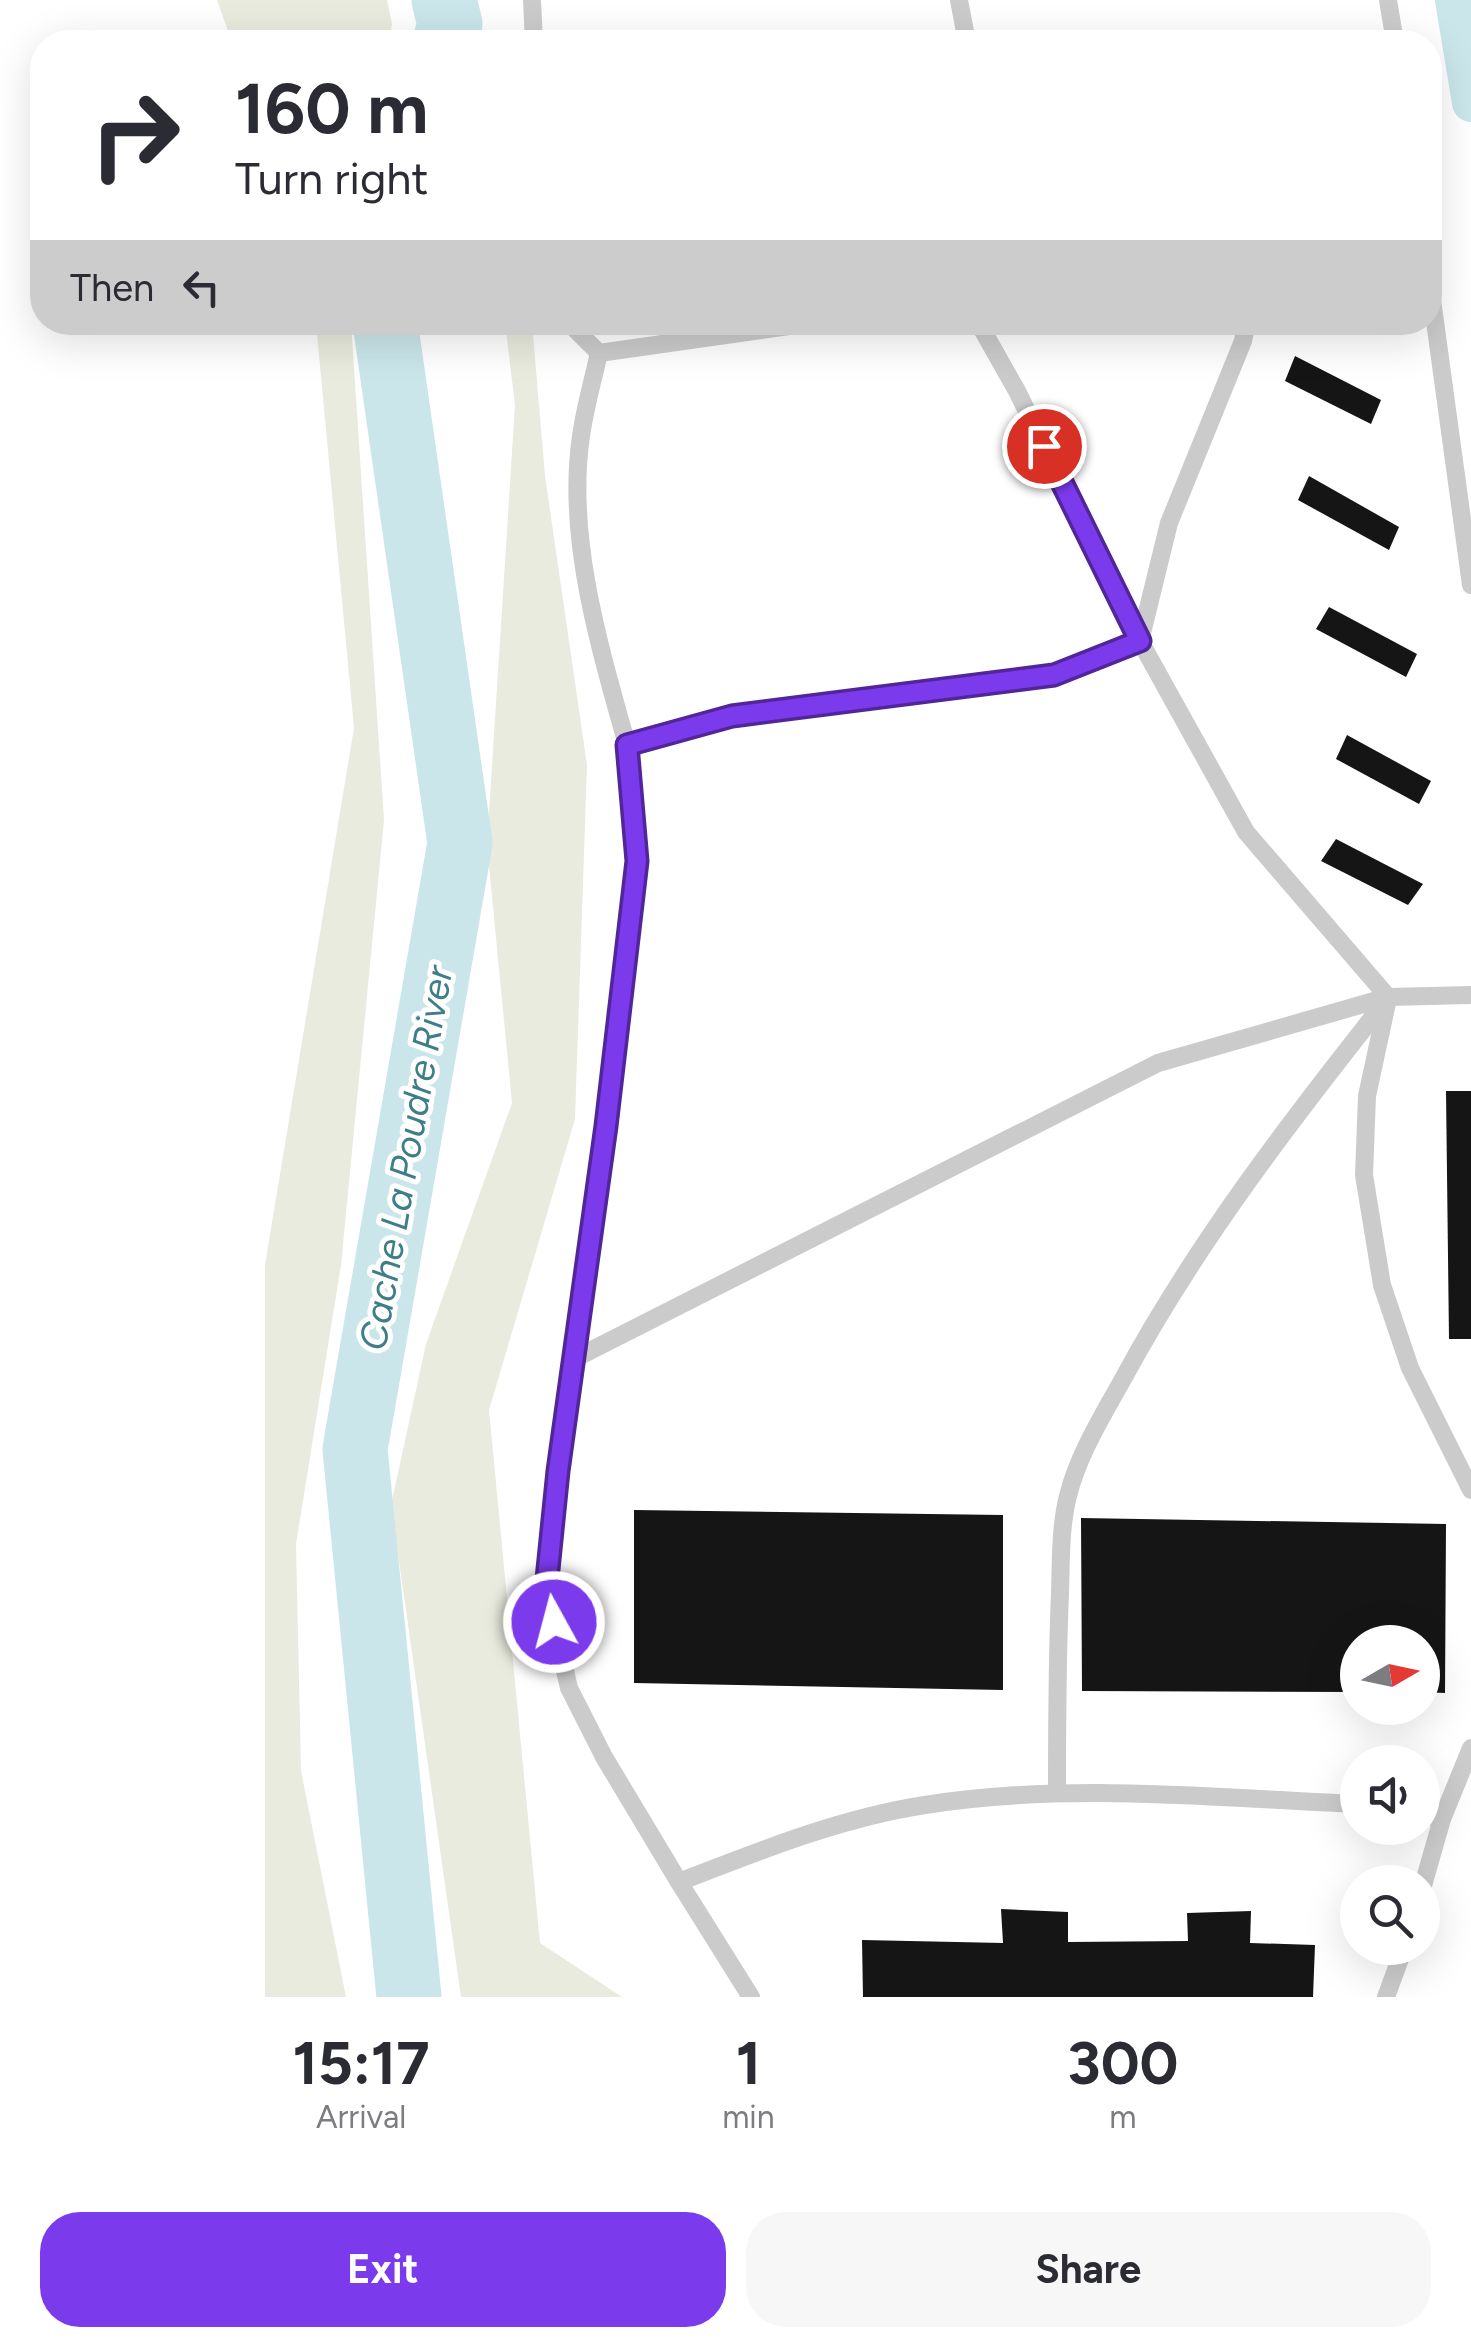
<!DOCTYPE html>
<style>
body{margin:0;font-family:Figtree,sans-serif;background:#f7f7f7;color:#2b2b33;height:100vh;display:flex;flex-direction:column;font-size:38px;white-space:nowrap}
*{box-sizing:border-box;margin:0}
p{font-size:32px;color:#7c7c81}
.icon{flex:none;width:55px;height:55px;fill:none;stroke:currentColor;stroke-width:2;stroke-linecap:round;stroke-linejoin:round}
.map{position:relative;height:1997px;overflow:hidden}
.drawer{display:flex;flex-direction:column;background:#fff;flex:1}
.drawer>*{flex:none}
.top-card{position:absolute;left:30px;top:30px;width:1412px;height:305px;border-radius:40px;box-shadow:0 10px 40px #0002;background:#fff;color:#2b2b33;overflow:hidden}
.needle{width:65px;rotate:81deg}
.controls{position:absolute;left:1340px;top:1625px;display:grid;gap:20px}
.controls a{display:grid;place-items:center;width:100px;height:100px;border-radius:50%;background:#fff;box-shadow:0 10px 40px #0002;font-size:50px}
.pin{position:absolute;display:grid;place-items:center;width:85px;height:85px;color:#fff;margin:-42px;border:5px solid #fff;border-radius:50%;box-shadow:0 2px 10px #0007}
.me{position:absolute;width:110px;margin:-55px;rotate:353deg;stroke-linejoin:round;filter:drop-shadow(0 0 8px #0008)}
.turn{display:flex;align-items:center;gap:35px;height:210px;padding:0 40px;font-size:45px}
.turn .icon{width:130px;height:130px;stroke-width:2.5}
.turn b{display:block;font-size:70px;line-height:85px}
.then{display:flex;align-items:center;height:95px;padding:0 40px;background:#0003;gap:20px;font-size:38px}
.eta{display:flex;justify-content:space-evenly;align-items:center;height:170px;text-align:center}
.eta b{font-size:60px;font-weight:700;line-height:70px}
.action{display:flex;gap:20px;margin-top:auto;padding:20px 40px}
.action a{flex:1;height:115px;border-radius:40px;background:#7c3aed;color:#fff;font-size:40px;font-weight:700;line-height:115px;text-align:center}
.action a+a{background:#f7f7f7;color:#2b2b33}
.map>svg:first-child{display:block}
.green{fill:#e8ebdd}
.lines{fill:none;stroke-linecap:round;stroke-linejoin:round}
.canal{stroke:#cae6ea;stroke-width:38}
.river{stroke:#cae6ea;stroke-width:65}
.building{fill:#151515}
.lane{stroke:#cbcbcb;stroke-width:18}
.route-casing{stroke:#51269a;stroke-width:25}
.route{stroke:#7c3aed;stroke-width:18}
.labels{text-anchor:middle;stroke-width:10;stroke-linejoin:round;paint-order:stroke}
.water-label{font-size:38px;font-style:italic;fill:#3e7e87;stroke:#fff}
</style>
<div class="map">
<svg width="1471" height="1997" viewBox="0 0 1471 1997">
<rect width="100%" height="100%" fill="#fff"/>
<g class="green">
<polygon points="217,0 387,0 392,24 389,42 232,42"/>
<polygon points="316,323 351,323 384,820 341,1265 296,1544 301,1771 346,1997 265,1997 265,1265 354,728"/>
<polygon points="505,323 532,323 545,476 587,765 575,1119 489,1410 540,1943 622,1997 461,1997 391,1505 426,1344 512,1103 487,845 515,405"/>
</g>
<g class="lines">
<polyline class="canal" points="1454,0 1471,103"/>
<g class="river">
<polyline points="444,0 450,24 445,42"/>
<polyline points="385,322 460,843 355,1449 409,1997"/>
</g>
</g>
<g class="building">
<polygon points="1295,356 1381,400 1371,424 1285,381"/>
<polygon points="1309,476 1399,527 1389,550 1298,500"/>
<polygon points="1329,607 1417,654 1406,677 1316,629"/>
<polygon points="1347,735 1431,781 1419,804 1336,759"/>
<polygon points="1336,839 1423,884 1408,905 1321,861"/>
<polygon points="1446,1091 1471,1091 1471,1339 1449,1339"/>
<polygon points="634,1510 1003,1515 1003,1690 634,1683"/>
<polygon points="1081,1518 1446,1524 1445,1693 1422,1692 1422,1642 1358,1642 1358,1692 1082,1691"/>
<polygon points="1001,1909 1068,1912 1068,1942 1188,1941 1187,1913 1251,1911 1250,1943 1315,1945 1313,1997 863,1997 862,1940 1003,1943"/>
</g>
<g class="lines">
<g class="lane">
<polyline points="532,0 534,42"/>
<polyline points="959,0 967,42"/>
<polyline points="1388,0 1395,42"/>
<polyline points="1430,285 1471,585"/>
<polyline points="568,322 599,353"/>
<path d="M817 322 599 353C593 380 585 408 581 436 566 538 600 648 627 745L731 717 1054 675 1140 641"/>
<polyline points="978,322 1017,391 1140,641 1246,832 1388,997"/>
<polyline points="1140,641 1169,523 1243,341 1247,322"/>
<polyline points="1387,1003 1367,1096 1364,1175 1382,1285 1410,1368 1471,1490"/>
<polyline points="572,1360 607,1126 637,861 627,745"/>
<path d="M1057 1793C1057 1726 1057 1661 1060 1594 1061 1563 1060 1527 1068 1496 1078 1455 1103 1415 1123 1379 1197 1242 1292 1119 1388 998"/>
<path d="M1358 1804C1214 1798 1069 1782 925 1805 840 1818 759 1851 679 1882L604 1757 569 1688 546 1589 572 1360 1158 1063 1388 997 1471 995"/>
<polyline points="1422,1815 1442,1819 1471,1748"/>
<polyline points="679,1882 751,1997"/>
<polyline points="1422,1889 1442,1819"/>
<polyline points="1386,1997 1404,1948"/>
</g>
</g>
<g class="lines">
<defs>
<polyline id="route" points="554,1622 546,1589 558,1471 606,1126 637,861 627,745 732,716 1054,675 1140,641 1044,446"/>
</defs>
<use href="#route" class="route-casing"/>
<use href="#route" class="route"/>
</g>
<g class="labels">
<g class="water-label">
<text transform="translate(406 1158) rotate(-80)" y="13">Cache La Poudre River</text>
</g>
</g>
</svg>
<div class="controls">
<a><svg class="needle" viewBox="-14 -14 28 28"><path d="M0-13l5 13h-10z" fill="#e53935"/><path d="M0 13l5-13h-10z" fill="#7c7c81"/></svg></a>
<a><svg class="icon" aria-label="sound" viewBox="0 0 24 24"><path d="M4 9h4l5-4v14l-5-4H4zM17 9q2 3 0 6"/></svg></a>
<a><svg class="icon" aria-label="search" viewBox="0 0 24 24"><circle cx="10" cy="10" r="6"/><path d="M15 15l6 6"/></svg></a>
</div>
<div class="pin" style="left:1044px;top:446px;background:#d93025"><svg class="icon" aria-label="arrive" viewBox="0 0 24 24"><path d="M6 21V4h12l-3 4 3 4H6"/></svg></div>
<svg class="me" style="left:554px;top:1622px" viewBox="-20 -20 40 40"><circle r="17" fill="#7c3aed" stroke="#fff" stroke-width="3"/><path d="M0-11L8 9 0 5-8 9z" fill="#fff"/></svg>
<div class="top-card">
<div class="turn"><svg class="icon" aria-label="right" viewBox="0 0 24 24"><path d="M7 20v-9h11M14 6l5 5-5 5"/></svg><div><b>160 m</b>Turn right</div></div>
<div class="then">Then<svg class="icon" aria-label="left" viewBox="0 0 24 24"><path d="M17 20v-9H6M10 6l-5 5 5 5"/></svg></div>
</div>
</div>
<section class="drawer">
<div class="eta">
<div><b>15:17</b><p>Arrival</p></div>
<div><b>1</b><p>min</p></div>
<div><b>300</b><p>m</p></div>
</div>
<div class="action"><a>Exit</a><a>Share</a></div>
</section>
